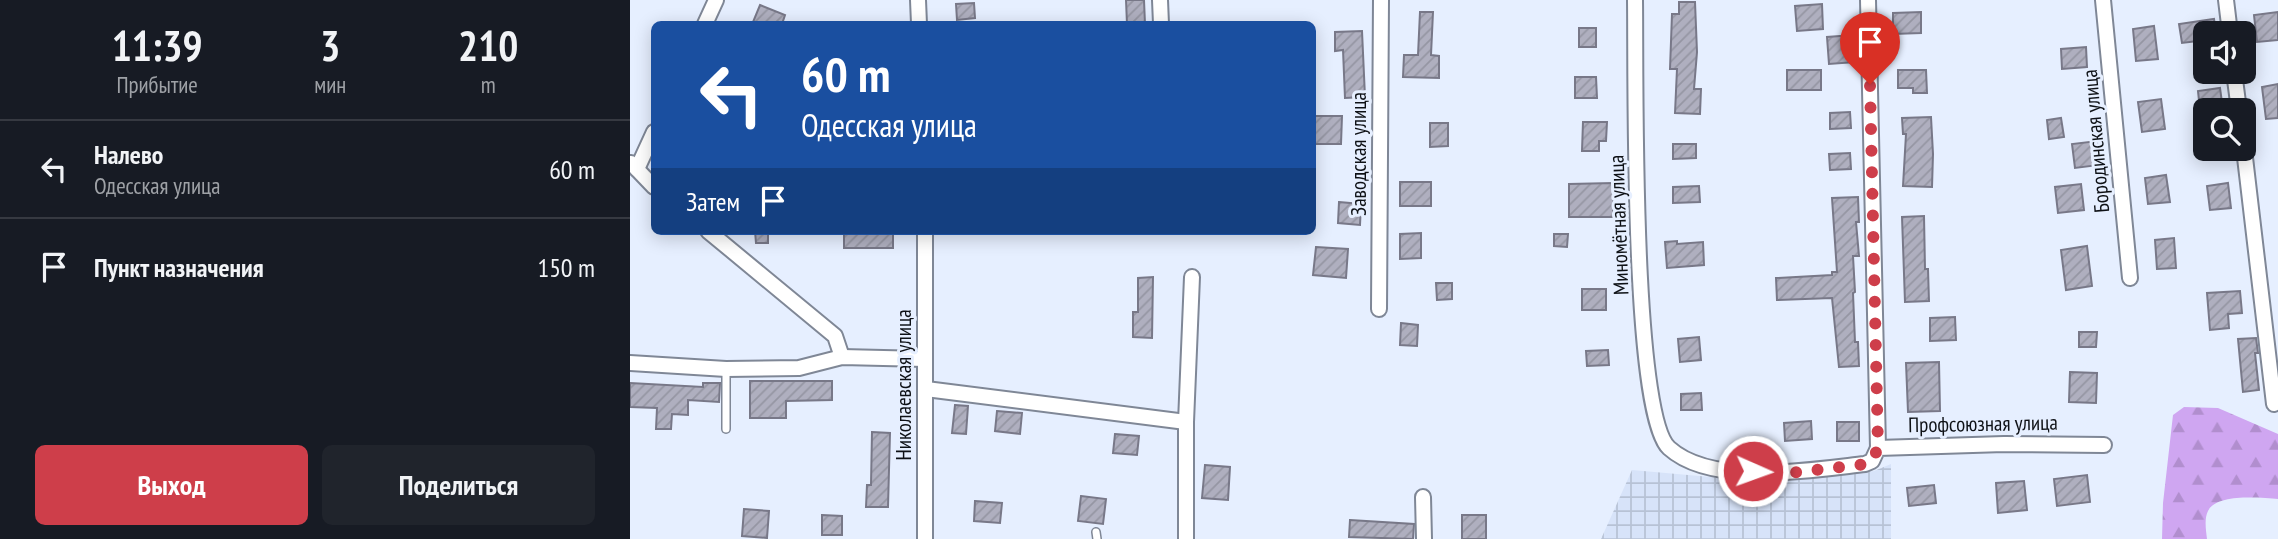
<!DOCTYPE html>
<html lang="ru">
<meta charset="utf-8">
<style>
body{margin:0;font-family:"PT Sans Narrow",sans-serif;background:#20242c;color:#f1f3f6;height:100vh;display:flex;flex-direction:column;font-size:26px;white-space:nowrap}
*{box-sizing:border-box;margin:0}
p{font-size:23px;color:#9ea1a6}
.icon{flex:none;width:38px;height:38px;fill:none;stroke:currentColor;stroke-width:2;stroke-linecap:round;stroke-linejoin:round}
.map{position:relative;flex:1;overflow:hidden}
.drawer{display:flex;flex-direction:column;background:#171b24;width:630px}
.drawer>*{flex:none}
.guide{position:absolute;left:21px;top:21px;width:665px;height:214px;border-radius:10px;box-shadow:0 4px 18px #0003;background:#1a4fa0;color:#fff;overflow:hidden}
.fabs{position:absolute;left:1563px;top:21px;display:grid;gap:14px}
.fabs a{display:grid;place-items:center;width:63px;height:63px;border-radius:10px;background:#171b24;box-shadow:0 4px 18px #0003;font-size:35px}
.pin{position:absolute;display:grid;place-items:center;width:60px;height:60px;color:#fff;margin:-72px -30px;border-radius:50% 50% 50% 0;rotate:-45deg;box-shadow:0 0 7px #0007}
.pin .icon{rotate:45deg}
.me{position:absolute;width:77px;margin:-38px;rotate:92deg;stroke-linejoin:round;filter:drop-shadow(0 0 5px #0008)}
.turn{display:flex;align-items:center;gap:24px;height:147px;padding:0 35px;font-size:32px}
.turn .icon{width:91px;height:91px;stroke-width:2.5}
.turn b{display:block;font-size:49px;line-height:60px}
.then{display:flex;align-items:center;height:66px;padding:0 35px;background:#0003;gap:14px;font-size:26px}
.eta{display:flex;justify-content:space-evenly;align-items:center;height:119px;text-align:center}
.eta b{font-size:42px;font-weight:800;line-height:49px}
.cta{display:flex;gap:14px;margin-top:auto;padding:14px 35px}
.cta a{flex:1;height:80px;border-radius:10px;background:#ce3e4a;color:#fff;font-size:28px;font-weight:800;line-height:80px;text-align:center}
.cta a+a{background:#20242c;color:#f1f3f6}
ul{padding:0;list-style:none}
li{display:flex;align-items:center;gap:21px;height:98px;padding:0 35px;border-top:2px solid #363941}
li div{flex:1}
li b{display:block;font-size:26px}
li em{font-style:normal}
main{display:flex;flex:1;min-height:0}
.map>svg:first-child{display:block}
.industrial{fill:url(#industrial-grid)}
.forest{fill:url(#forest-firs)}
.building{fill:url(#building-hatch);stroke:#787888;stroke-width:2}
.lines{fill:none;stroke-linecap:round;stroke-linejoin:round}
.service-casing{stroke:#7f8796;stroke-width:10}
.minor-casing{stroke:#7f8796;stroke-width:18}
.service{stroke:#fff;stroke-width:7}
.minor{stroke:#fff;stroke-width:14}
.route{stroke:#ce3e4a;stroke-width:12;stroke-dasharray:0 21.6}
.labels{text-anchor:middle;stroke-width:6;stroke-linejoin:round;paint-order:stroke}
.street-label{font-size:21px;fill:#0e1116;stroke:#e6efff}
</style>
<main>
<section class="drawer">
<div class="eta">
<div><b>11:39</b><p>Прибытие</p></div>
<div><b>3</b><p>мин</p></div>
<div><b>210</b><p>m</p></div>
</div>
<ul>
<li><svg class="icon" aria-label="left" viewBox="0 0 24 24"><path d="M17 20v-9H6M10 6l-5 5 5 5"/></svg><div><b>Налево</b><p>Одесская улица</p></div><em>60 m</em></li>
<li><svg class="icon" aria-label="arrive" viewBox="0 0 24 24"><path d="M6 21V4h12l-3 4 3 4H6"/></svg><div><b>Пункт назначения</b></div><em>150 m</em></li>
</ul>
<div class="cta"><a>Выход</a><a>Поделиться</a></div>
</section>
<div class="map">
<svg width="1648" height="539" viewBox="0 0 1648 539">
<defs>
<pattern id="industrial-grid" width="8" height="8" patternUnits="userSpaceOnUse" patternTransform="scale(1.75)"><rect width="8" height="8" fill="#d7e3f9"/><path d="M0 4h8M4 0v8" fill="none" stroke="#b7c2d5"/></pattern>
<pattern id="forest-firs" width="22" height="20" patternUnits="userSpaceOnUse" patternTransform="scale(1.75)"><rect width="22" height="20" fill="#cfa6f1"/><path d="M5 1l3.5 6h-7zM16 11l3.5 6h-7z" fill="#b18ece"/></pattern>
<pattern id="building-hatch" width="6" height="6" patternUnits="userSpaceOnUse" patternTransform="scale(1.75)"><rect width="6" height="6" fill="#afafbf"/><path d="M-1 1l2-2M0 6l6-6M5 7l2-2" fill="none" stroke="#9596a3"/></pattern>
</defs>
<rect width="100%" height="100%" fill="#e6efff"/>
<polygon class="industrial" points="1261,464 1261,539 971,539 1002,470 1103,479 1158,481 1244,471"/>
<path class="forest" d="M1554 407 1588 408 1648 434V499C1631 498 1587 493 1578 511 1574 519 1576 530 1577 539H1532L1533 503 1543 415Z"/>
<g class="building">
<polygon points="496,0 514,0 515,24 497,24"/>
<polygon points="1049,2 1065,2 1067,52 1064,89 1071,89 1070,114 1045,113 1047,69 1040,69 1042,14 1049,14"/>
<polygon points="344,3 345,18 327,20 326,4"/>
<polygon points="1192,4 1193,29 1167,31 1165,6"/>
<polygon points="130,5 155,15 152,24 130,24 123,22"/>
<polygon points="790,12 803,12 801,55 809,56 809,78 773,77 774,55 788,55"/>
<polygon points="1291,12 1291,33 1263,34 1263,13"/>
<polygon points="1648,12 1648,40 1627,42 1624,15"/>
<polygon points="1584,19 1586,33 1575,33 1575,40 1552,43 1549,24"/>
<polygon points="1524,26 1528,59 1506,61 1503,29"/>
<rect x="949" y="28" width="17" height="19"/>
<polygon points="732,31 735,97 715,98 713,50 705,51 705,32"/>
<polygon points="1223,35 1225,62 1199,64 1197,37"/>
<polygon points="1456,47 1457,67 1432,69 1431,49"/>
<rect x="1157" y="70" width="34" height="20"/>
<polygon points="1268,70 1296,70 1297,93 1283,93 1283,88 1268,88"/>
<polygon points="945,77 966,77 967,98 945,98"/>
<polygon points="1648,84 1648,118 1636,119 1632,87"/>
<polygon points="1590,88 1593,110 1570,110 1568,91"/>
<polygon points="1531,99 1535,129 1512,132 1508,102"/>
<polygon points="1220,112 1221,128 1200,129 1200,113"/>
<polygon points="684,116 712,116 711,144 684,144"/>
<polygon points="1301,117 1303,154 1302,187 1273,186 1276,134 1273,134 1272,118"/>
<polygon points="1431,118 1434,137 1419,139 1417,120"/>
<polygon points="953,122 977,122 976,141 969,141 969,151 952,151"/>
<polygon points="800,123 818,123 818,146 800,147"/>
<polygon points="1467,141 1469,165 1445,168 1442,144"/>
<polygon points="1043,144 1066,144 1066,158 1043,159"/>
<polygon points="1220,153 1221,169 1200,170 1199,154"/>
<polygon points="1536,175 1540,202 1518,204 1515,178"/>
<rect x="770" y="182" width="31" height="24"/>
<polygon points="983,183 983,217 939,217 939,184"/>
<polygon points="1598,183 1601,208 1580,210 1577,186"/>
<polygon points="1451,184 1454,210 1428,213 1425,187"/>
<polygon points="1069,186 1070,202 1043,203 1043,187"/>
<polygon points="1228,197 1229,222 1226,222 1229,256 1223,256 1225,292 1223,293 1225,342 1228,342 1229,366 1209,367 1202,298 1147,300 1146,278 1202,275 1202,272 1207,272 1202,198"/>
<polygon points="709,202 731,204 730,225 708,223"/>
<polygon points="1294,216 1295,269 1298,269 1299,301 1275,302 1272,217"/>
<polygon points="125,231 138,231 138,243 126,243"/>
<rect x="214" y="231" width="49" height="17"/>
<polygon points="791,233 791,258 770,259 770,234"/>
<polygon points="924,234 938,234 937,247 924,246"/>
<polygon points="1544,238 1546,268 1527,269 1525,240"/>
<polygon points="1047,241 1047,244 1073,242 1074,265 1037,268 1035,242"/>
<polygon points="1457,246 1462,286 1436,290 1431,250"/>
<polygon points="686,247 718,249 716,278 683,275"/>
<polygon points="523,277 522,338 503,337 503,312 508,312 508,278"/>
<polygon points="806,283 822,283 822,299 807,300"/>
<rect x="952" y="289" width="24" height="21"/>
<polygon points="1610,291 1612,313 1598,314 1599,328 1580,330 1577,293"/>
<polygon points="1325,317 1326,340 1300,341 1300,318"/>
<polygon points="771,323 788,325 787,346 770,345"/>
<polygon points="1449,332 1467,332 1466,347 1449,347"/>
<polygon points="1069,337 1071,360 1050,362 1048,339"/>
<polygon points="1626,338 1628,353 1625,353 1629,390 1613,392 1608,339"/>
<polygon points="978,350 979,365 957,366 956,351"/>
<polygon points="1309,362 1310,411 1278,412 1276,363"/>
<polygon points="1440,372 1467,373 1466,403 1439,402"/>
<polygon points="120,381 202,381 202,400 156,401 156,418 120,418"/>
<polygon points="0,383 73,387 73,383 90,383 89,402 58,400 58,415 42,414 41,429 26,429 27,408 0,407"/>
<polygon points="1071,393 1072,410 1051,410 1051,394"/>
<polygon points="325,405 338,406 336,434 322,433"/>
<polygon points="367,411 392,413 390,434 365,431"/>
<polygon points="1181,421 1182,439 1155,441 1154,423"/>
<rect x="1207" y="422" width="22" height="19"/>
<polygon points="242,432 260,433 258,507 236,507 237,485 241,485"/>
<polygon points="485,434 509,436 507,455 483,453"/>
<polygon points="575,465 600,467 598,500 572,498"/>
<polygon points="1457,475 1460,502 1427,506 1424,479"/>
<polygon points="1394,481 1397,510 1368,513 1366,483"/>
<polygon points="1304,485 1306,503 1279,506 1277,488"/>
<polygon points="451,496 476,499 473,524 448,521"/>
<polygon points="345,501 372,503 370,523 344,521"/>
<polygon points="114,509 139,511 137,538 112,536"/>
<polygon points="192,515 212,516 212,535 192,535"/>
<rect x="832" y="515" width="24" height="24"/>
<polygon points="720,520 784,524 783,539 719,537"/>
</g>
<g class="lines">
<defs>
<g id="service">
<polyline points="96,369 96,429"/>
<polyline points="466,532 467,539"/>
</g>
<g id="minor">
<polyline points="288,0 289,24"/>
<polyline points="530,0 531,24"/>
<path d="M1005 0C1006 68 1001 413 1039 448 1082 487 1182 470 1235 464L1242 461 1248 448 1374 444 1474 445"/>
<polyline points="1238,0 1248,448"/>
<polyline points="1473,0 1500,278"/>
<polyline points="1596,0 1600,33"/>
<polyline points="75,24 86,0"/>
<polyline points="1604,72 1609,110"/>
<polyline points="1614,149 1644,404"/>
<polyline points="1,163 24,187"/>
<polyline points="7,169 24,132"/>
<polyline points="78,231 205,336 212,357"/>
<polyline points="295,231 295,539"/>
<polyline points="749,309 751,0"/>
<polyline points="0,363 96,369 169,368 212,357 295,359"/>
<polyline points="296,389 556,422"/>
<polyline points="793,497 794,539"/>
<polyline points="556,539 556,422 562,277"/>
</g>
</defs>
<use href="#service" class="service-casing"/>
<use href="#minor" class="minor-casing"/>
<use href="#service" class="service"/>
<use href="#minor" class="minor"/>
</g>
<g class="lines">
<polyline class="route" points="1123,471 1160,473 1236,464 1242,461 1248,448 1240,84"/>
</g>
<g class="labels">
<g class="street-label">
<text transform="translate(1466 141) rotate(-95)" y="7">Бородинская улица</text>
<text transform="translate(729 154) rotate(-90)" y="7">Заводская улица</text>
<text transform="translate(989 225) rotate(-92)" y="7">Миномётная улица</text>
<text transform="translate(274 385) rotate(-90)" y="7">Николаевская улица</text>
<text transform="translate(1353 424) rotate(-1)" y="7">Профсоюзная улица</text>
</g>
</g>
</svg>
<div class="fabs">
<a><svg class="icon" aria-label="sound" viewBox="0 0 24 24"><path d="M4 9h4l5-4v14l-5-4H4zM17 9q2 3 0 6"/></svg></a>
<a><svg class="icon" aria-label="search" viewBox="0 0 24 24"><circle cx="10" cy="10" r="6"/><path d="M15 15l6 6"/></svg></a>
</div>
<div class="pin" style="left:1240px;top:84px;background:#d93025"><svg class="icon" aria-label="arrive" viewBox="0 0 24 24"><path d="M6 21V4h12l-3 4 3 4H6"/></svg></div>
<svg class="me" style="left:1123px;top:471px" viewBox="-20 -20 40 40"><circle r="17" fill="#ce3e4a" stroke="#fff" stroke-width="3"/><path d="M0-11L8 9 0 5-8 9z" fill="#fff"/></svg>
<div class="guide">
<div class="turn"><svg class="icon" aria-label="left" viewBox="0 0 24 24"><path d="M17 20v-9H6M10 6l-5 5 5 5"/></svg><div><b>60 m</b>Одесская улица</div></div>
<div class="then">Затем<svg class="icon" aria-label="arrive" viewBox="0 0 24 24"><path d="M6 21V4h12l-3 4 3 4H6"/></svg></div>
</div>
</div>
</main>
